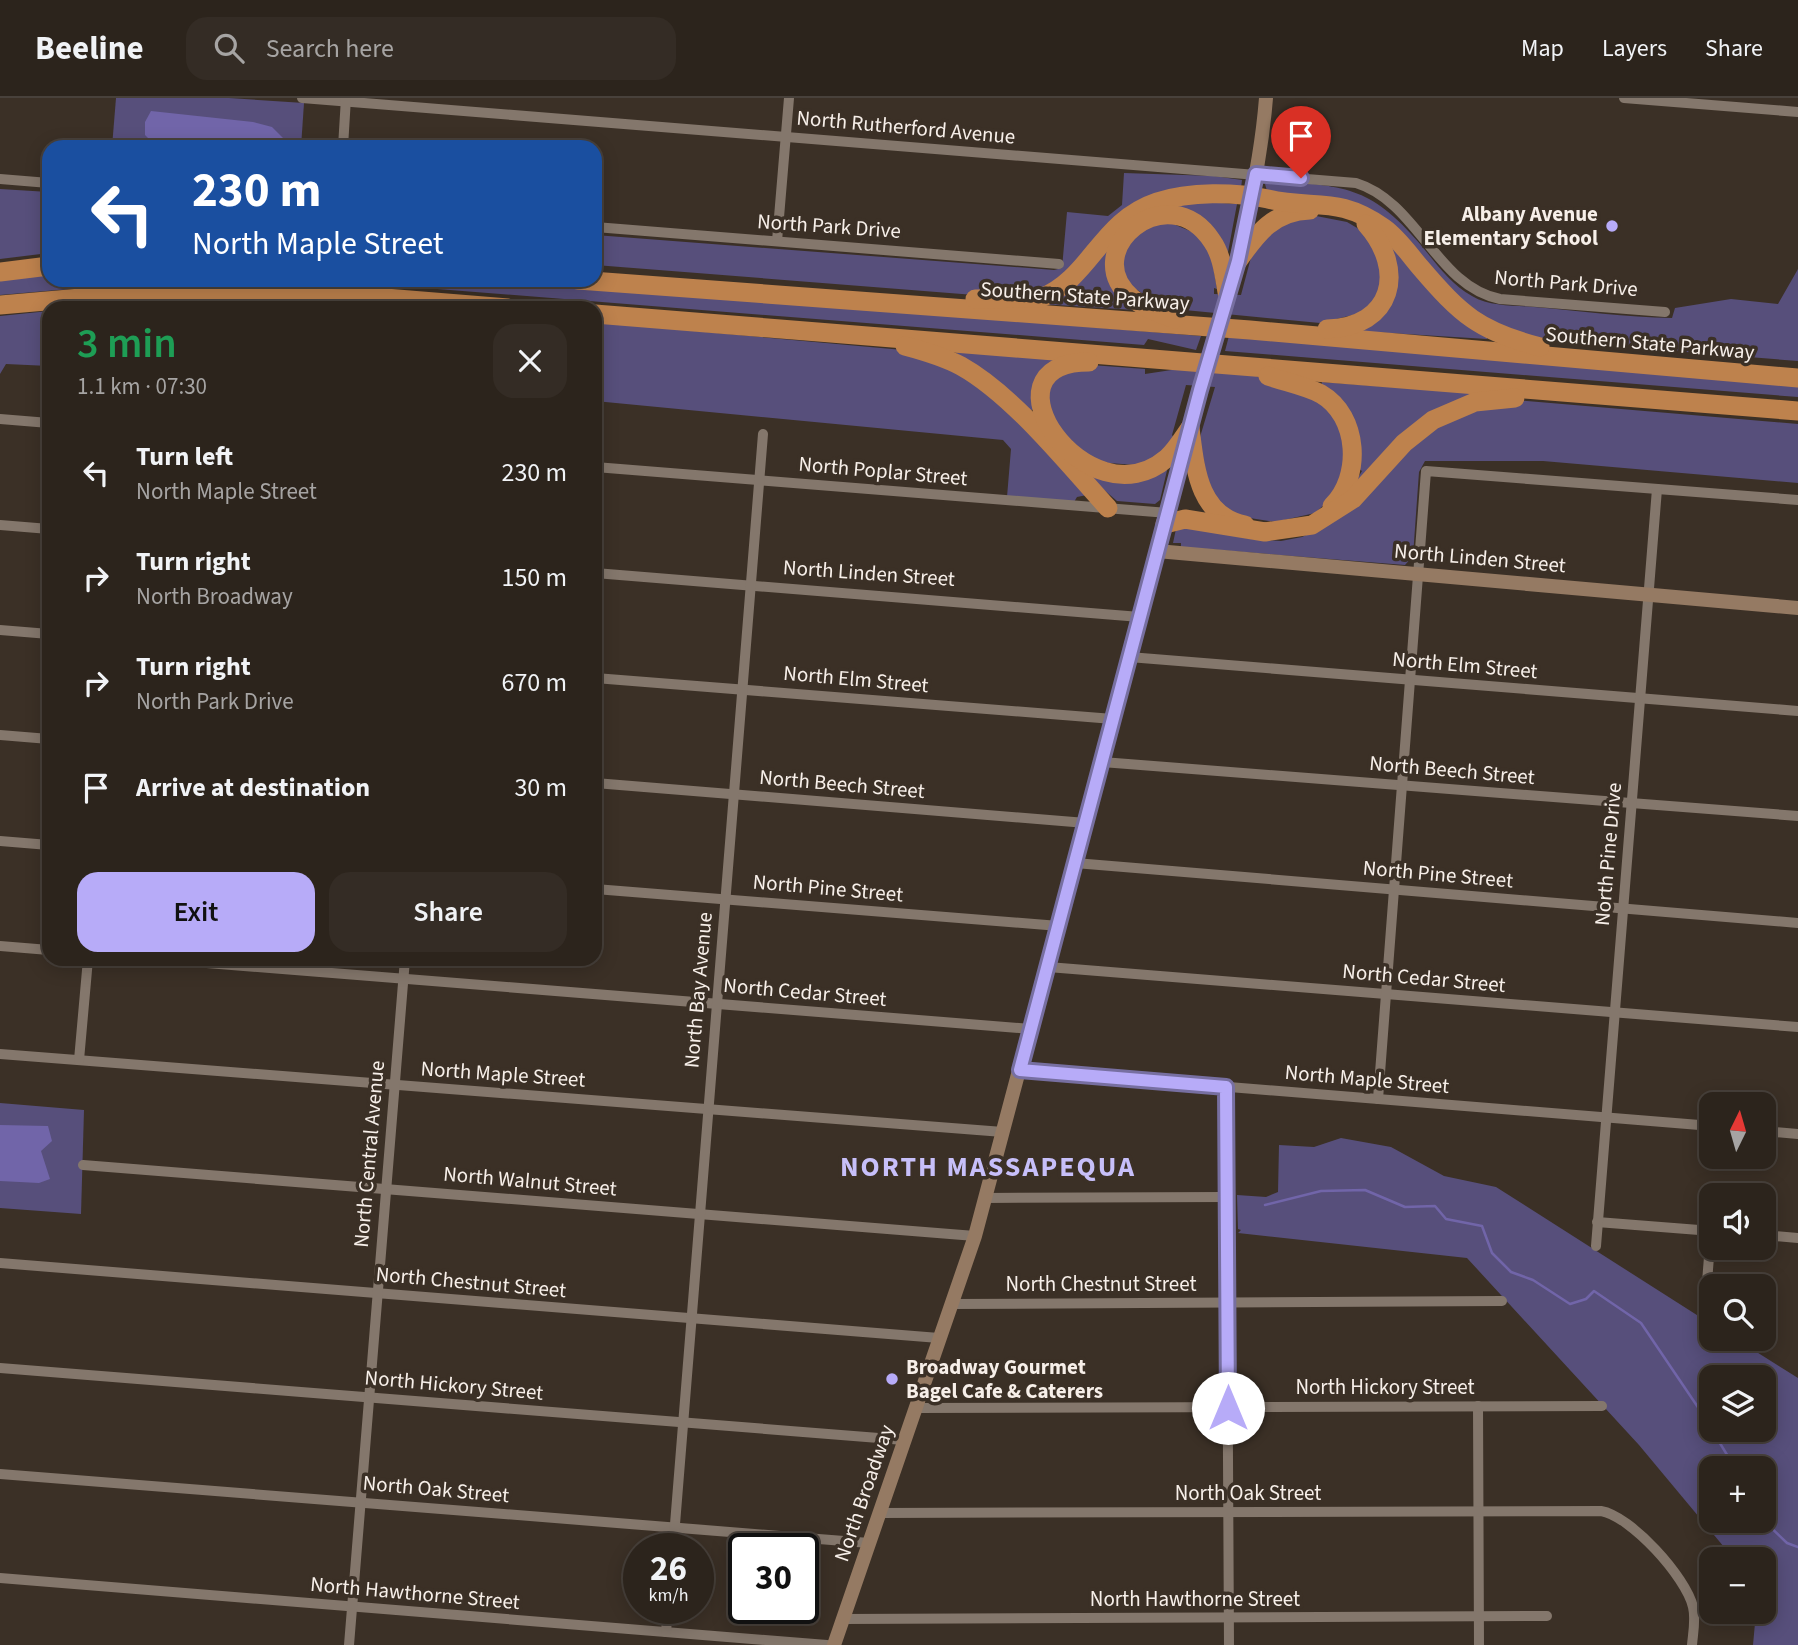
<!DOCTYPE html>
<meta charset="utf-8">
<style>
body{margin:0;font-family:"Source Sans 3",sans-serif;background:#342c25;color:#f1f3f6;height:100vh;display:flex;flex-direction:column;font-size:26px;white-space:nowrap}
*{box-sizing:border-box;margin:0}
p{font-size:23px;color:#a6a4a3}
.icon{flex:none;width:38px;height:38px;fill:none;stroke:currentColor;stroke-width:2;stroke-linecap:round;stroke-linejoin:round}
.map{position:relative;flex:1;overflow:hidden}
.panel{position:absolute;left:42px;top:203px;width:560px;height:665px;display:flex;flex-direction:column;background:#2c241c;border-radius:21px;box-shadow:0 4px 18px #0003,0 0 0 2px #48413b}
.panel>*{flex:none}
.banner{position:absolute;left:42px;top:42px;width:560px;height:147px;border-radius:21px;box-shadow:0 4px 18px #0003,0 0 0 2px #48413b;background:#1a4fa0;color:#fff;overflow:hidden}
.needle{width:46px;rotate:5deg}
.tools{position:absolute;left:1699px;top:994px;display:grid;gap:14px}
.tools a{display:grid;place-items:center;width:77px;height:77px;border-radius:14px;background:#2c241c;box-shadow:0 4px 18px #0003,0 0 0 2px #48413b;font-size:35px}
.speed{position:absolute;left:623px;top:1435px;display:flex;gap:14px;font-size:35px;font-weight:700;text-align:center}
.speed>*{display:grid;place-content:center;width:91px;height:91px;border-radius:50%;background:#2c241c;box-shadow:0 4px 18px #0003,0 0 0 2px #48413b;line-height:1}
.speed small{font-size:18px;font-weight:400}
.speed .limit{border:4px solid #111;border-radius:10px;background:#fff;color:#111}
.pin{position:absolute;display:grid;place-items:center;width:60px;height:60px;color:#fff;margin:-72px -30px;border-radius:50% 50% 50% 0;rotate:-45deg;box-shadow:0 0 7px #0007}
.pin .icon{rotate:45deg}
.me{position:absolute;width:77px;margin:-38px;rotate:0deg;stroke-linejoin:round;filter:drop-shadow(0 0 5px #0008)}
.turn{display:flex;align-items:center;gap:24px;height:147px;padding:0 35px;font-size:32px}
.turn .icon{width:91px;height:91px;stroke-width:2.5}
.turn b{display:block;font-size:49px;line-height:60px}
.round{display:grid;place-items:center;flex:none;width:74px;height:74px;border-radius:21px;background:#342c25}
.overview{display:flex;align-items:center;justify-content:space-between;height:119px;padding:0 35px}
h1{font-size:42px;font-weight:600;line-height:52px;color:#1e9e55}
.primary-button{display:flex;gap:14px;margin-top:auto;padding:14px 35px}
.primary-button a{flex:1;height:80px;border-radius:21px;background:#b7abf8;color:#111;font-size:28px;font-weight:600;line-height:80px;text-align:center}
.primary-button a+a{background:#342c25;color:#f1f3f6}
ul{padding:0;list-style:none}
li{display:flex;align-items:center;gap:21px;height:105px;padding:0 35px}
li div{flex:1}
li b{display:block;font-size:26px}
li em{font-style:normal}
header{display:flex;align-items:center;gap:42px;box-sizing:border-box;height:98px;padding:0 35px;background:#2c241c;border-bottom:2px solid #48413b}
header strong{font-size:33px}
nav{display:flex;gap:38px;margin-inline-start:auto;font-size:24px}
.search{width:490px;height:63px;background:#342c25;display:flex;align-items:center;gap:18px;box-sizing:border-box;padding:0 24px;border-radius:21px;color:#a6a4a3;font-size:26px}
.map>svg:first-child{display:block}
.green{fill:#574f7b;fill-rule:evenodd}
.water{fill:#7165a9}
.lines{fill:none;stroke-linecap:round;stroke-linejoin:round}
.stream{stroke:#7165a9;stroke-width:2.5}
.street{stroke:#84776c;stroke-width:10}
.secondary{stroke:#957a63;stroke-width:14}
.highway{stroke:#be824d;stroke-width:19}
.route-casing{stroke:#776fa1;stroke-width:18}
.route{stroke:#b7abf8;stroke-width:12}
.poi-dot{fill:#b7abf8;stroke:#3b3026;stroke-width:2.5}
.labels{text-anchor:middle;stroke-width:7;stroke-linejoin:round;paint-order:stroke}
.street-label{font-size:21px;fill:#f7efe9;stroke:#3b3026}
.poi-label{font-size:21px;font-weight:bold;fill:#f7efe9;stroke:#3b3026;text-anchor:end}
.district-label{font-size:28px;font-weight:bold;letter-spacing:2px;fill:#c7bff9;stroke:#3b3026}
</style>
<header>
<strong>Beeline</strong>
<div class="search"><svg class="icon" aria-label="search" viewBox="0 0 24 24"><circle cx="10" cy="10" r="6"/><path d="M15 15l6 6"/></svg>Search here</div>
<nav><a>Map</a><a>Layers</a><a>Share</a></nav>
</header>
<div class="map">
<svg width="1798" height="1547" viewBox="0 0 1798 1547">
<rect width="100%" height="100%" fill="#3b3026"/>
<g class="green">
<polygon points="116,0 229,0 304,5 301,49 112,49"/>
<polygon points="1124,75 1214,78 1242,82 1241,90 1194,91 1054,190 1000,199 595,167 595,137 1054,172 1062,170 1067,114 1108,118 1122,107"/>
<path d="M1270 82C1344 89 1369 86 1420 146 1436 165 1450 186 1472 198 1490 209 1514 207 1534 209 1580 213 1626 219 1672 220L1675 210 1731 201 1778 206 1798 171V263L1561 244 1527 237 1482 220 1451 196 1400 137 1267 93 1265 86H1270Z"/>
<polygon points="0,91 49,94 49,155 0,161"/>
<polygon points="1176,102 1237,106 1226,165 1176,111 1113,149 1135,212 1042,206 1103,146"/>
<polygon points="1311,117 1347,124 1374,140 1384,191 1369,213 1320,225 1164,210 1127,185 1120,164 1125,144 1159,120 1209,141 1217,191 1214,190 1214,196 1241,197 1253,152 1280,123"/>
<polygon points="1385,139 1487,237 1487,241 1356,233 1381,214"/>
<polygon points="49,174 49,182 517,182 1201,238 1196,252 1148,241 1144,247 336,183 161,183 0,197 0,180"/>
<polygon points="234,200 415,210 71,210"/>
<polygon points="49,213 49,268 6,266 0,276 0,218"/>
<polygon points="595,224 914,253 958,270 1004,304 1087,397 1077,399 1074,404 1007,399 1011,351 1003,342 595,303"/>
<polygon points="1229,238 1798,285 1798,299 1225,253"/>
<polygon points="955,254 1055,261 1037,309 1025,316"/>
<polygon points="1078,266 1145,271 1145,276 1178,271 1256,278 1321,300 1344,332 1349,365 1338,394 1315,415 1275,424 1237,418 1213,400 1197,349 1215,289 1186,287 1172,337 1174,340 1148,368 1096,364 1050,324 1046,287"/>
<polygon points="1322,284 1473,295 1362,385 1356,383 1362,373 1358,370 1321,289"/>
<polygon points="1514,302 1798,326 1798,385 1543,363 1425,363 1419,374 1413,458 1405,467 1181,449 1181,445 1173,445 1176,431 1180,428 1251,441 1281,443 1302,439 1335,423 1441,321"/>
<polygon points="1169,364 1160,402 1155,406 1117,403 1089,379 1097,374"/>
<polygon points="0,1005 84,1012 81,1116 0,1110"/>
<path d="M1341 1040 1391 1049 1444 1078 1496 1089 1711 1226 1712 1241H1736L1798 1280V1547H1753L1756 1514H1764V1461H1734L1639 1347 1467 1160 1238 1135 1241 1132 1238 1131 1237 1097 1266 1099 1278 1094 1279 1047 1314 1049ZM1712 1279H1764V1332H1712ZM1712 1370H1764V1423H1712Z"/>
</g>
<g class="water">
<polygon points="151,13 253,24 272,29 286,43 282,49 157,49 145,37 145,24"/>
<polygon points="0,1027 48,1028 52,1043 41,1053 50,1081 39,1085 0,1083"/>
</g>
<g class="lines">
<g class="stream">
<polyline points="1265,1107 1321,1093 1365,1092 1405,1109 1435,1108 1446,1121 1482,1128 1492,1155 1511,1174 1533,1182 1570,1206 1586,1201 1594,1193 1641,1225 1712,1330"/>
<polyline points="1712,1332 1735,1370"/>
<polyline points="1764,1423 1787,1445 1798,1449"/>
</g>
<g class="street">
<path d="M302 0 1356 85C1418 104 1436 188 1500 201L1665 214"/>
<polyline points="1624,0 1798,14"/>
<polyline points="343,49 346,0"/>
<polyline points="0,81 49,85"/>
<polyline points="595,129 1059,166"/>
<polyline points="777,143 789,0"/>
<polyline points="0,321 49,325"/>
<polyline points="595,369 1168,415"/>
<polyline points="0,427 49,431"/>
<polyline points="595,475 1140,519"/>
<polyline points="0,532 49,536"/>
<polyline points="1129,559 1798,613"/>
<polyline points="595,580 1113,621"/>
<polyline points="0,637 49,641"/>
<polyline points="1102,664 1798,718"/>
<polyline points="595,685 1086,725"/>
<polyline points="0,743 49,747"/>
<polyline points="1075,765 1798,825"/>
<polyline points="595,791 1059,828"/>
<polyline points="0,848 49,852"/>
<polyline points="157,861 1031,931"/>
<polyline points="1048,869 1798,929"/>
<polyline points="0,956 1003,1034"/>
<polyline points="79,962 88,861"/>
<polyline points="1020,972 1712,1028"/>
<polyline points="1226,989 1229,1547"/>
<polyline points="1378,1001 1426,373 1798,402"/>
<polyline points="1764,1033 1798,1036"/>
<polyline points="83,1067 975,1138"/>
<polyline points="985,1100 1226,1099"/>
<polyline points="1597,1124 1712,1133"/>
<polyline points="1764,1137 1798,1140"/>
<polyline points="1596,1148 1657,391"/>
<polyline points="0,1165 939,1240"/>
<polyline points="951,1206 1502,1203"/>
<polyline points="1704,1223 1711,1133"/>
<polyline points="0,1270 904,1342"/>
<polyline points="1478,1308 1479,1547"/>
<polyline points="915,1310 1602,1308"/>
<polyline points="0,1376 869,1445"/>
<path d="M879 1415 1601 1413C1631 1418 1686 1479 1693 1509 1696 1521 1693 1535 1692 1547"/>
<polyline points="673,1451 763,336"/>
<polyline points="0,1480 827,1547"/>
<polyline points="843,1521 1547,1518"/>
<polyline points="666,1534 668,1510"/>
<polyline points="349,1547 405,861"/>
</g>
<g class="secondary">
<polyline points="1157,453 1798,510"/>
<path d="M834 1547 975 1138 1200 292C1227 195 1258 101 1266 0"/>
</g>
<g class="highway">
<path d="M1238 163C1257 135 1274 113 1310 112"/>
<polyline points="0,174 49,168"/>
<polyline points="578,182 1250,232 1798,280"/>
<path d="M975 201 1041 200C1091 180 1100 123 1157 104 1190 93 1235 94 1268 101 1314 112 1338 97 1384 130 1398 140 1409 156 1420 169 1461 217 1479 233 1540 249"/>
<polyline points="0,207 115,197 299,193 508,210"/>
<polyline points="595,216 1798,313"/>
<path d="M1175 221C1161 216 1144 210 1132 200 1076 153 1168 76 1212 143 1222 157 1224 177 1227 194"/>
<path d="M1327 231C1393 229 1407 172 1366 126"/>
<path d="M905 248C924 253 944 259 961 268 1013 297 1067 365 1108 410"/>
<path d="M1089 264C974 264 1088 428 1167 360 1176 352 1183 340 1190 330"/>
<path d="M1268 278C1285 284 1306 288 1321 296 1359 318 1362 379 1332 408"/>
<path d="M1190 330C1195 369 1198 418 1245 427"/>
<polyline points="1165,426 1185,421 1265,434 1312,427 1353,401 1404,345 1433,322 1475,304 1515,300"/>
</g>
</g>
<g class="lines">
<defs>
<polyline id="route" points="1228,1310 1226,989 1020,972 1200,292 1238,163 1256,76 1301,80"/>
</defs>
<use href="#route" class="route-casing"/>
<use href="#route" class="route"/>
</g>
<g class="poi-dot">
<circle cx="1612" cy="128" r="7"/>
<circle cx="892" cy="1281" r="7"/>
</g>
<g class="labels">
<g class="street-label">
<text transform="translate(906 29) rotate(5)" y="7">North Rutherford Avenue</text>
<text transform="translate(829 128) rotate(4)" y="7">North Park Drive</text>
<text transform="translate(1566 185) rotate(5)" y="7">North Park Drive</text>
<text transform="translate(1085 198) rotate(4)" y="7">Southern State Parkway</text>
<text transform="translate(1650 245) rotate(5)" y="7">Southern State Parkway</text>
<text transform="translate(883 373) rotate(5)" y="7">North Poplar Street</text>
<text transform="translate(1480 460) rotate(5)" y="7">North Linden Street</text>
<text transform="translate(869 475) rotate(4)" y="7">North Linden Street</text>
<text transform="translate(1465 567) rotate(5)" y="7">North Elm Street</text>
<text transform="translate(856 581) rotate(5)" y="7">North Elm Street</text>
<text transform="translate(1452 672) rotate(5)" y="7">North Beech Street</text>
<text transform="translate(842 686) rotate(5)" y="7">North Beech Street</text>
<text transform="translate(1608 756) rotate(-85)" y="7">North Pine Drive</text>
<text transform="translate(1438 776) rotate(5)" y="7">North Pine Street</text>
<text transform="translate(828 790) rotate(5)" y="7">North Pine Street</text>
<text transform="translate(1424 880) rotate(5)" y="7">North Cedar Street</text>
<text transform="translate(698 892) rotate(-85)" y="7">North Bay Avenue</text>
<text transform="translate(805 894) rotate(5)" y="7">North Cedar Street</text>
<text transform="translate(503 976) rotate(4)" y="7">North Maple Street</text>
<text transform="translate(1367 981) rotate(5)" y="7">North Maple Street</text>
<text transform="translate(369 1056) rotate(-85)" y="7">North Central Avenue</text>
<text transform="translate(530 1083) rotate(5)" y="7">North Walnut Street</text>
<text transform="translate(471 1184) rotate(5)" y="7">North Chestnut Street</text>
<text x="1101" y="1193">North Chestnut Street</text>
<text transform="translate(454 1287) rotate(5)" y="7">North Hickory Street</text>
<text x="1385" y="1296">North Hickory Street</text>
<text transform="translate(436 1391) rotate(5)" y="7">North Oak Street</text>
<text transform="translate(864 1395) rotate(-71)" y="7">North Broadway</text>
<text x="1248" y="1402">North Oak Street</text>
<text transform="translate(415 1495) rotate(5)" y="7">North Hawthorne Street</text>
<text x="1195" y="1508">North Hawthorne Street</text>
</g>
<g class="poi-label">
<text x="1598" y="123">Albany Avenue<tspan x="1598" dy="24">Elementary School</tspan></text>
<text x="906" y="1276" text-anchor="start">Broadway Gourmet<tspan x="906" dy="24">Bagel Cafe &amp; Caterers</tspan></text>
</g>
<g class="district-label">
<text x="988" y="1078">NORTH MASSAPEQUA</text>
</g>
</g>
</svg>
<div class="tools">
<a><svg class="needle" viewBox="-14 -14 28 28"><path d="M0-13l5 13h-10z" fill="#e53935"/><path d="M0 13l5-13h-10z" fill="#a6a4a3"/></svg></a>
<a><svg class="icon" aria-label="sound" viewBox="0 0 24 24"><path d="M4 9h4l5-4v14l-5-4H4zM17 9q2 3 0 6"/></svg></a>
<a><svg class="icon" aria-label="search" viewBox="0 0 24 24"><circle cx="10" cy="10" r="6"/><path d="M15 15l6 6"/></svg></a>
<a><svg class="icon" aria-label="layers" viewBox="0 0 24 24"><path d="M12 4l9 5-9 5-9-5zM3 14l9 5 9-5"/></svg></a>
<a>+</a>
<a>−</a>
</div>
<div class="speed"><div>26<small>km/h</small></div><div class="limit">30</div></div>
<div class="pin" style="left:1301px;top:80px;background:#d93025"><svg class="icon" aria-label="arrive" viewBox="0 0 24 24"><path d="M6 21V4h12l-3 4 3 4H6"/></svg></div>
<svg class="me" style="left:1228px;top:1310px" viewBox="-20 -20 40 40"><circle r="19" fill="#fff"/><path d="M0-13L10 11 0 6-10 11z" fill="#b7abf8"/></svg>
<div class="banner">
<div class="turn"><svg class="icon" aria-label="left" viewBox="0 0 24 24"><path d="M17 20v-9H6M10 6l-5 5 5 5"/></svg><div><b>230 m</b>North Maple Street</div></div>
</div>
<section class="panel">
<div class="overview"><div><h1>3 min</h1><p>1.1 km · 07:30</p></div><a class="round"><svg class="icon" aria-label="close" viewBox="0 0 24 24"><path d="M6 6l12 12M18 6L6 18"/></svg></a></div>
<ul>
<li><svg class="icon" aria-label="left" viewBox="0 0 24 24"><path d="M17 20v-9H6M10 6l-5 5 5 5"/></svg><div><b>Turn left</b><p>North Maple Street</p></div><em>230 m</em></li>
<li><svg class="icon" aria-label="right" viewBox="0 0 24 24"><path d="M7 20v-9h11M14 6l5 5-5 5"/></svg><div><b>Turn right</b><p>North Broadway</p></div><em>150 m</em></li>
<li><svg class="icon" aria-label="right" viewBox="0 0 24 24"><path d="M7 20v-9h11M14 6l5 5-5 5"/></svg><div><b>Turn right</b><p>North Park Drive</p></div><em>670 m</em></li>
<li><svg class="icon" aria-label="arrive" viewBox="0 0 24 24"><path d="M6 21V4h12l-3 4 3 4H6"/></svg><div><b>Arrive at destination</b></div><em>30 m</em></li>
</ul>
<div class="primary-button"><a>Exit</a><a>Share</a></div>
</section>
</div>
